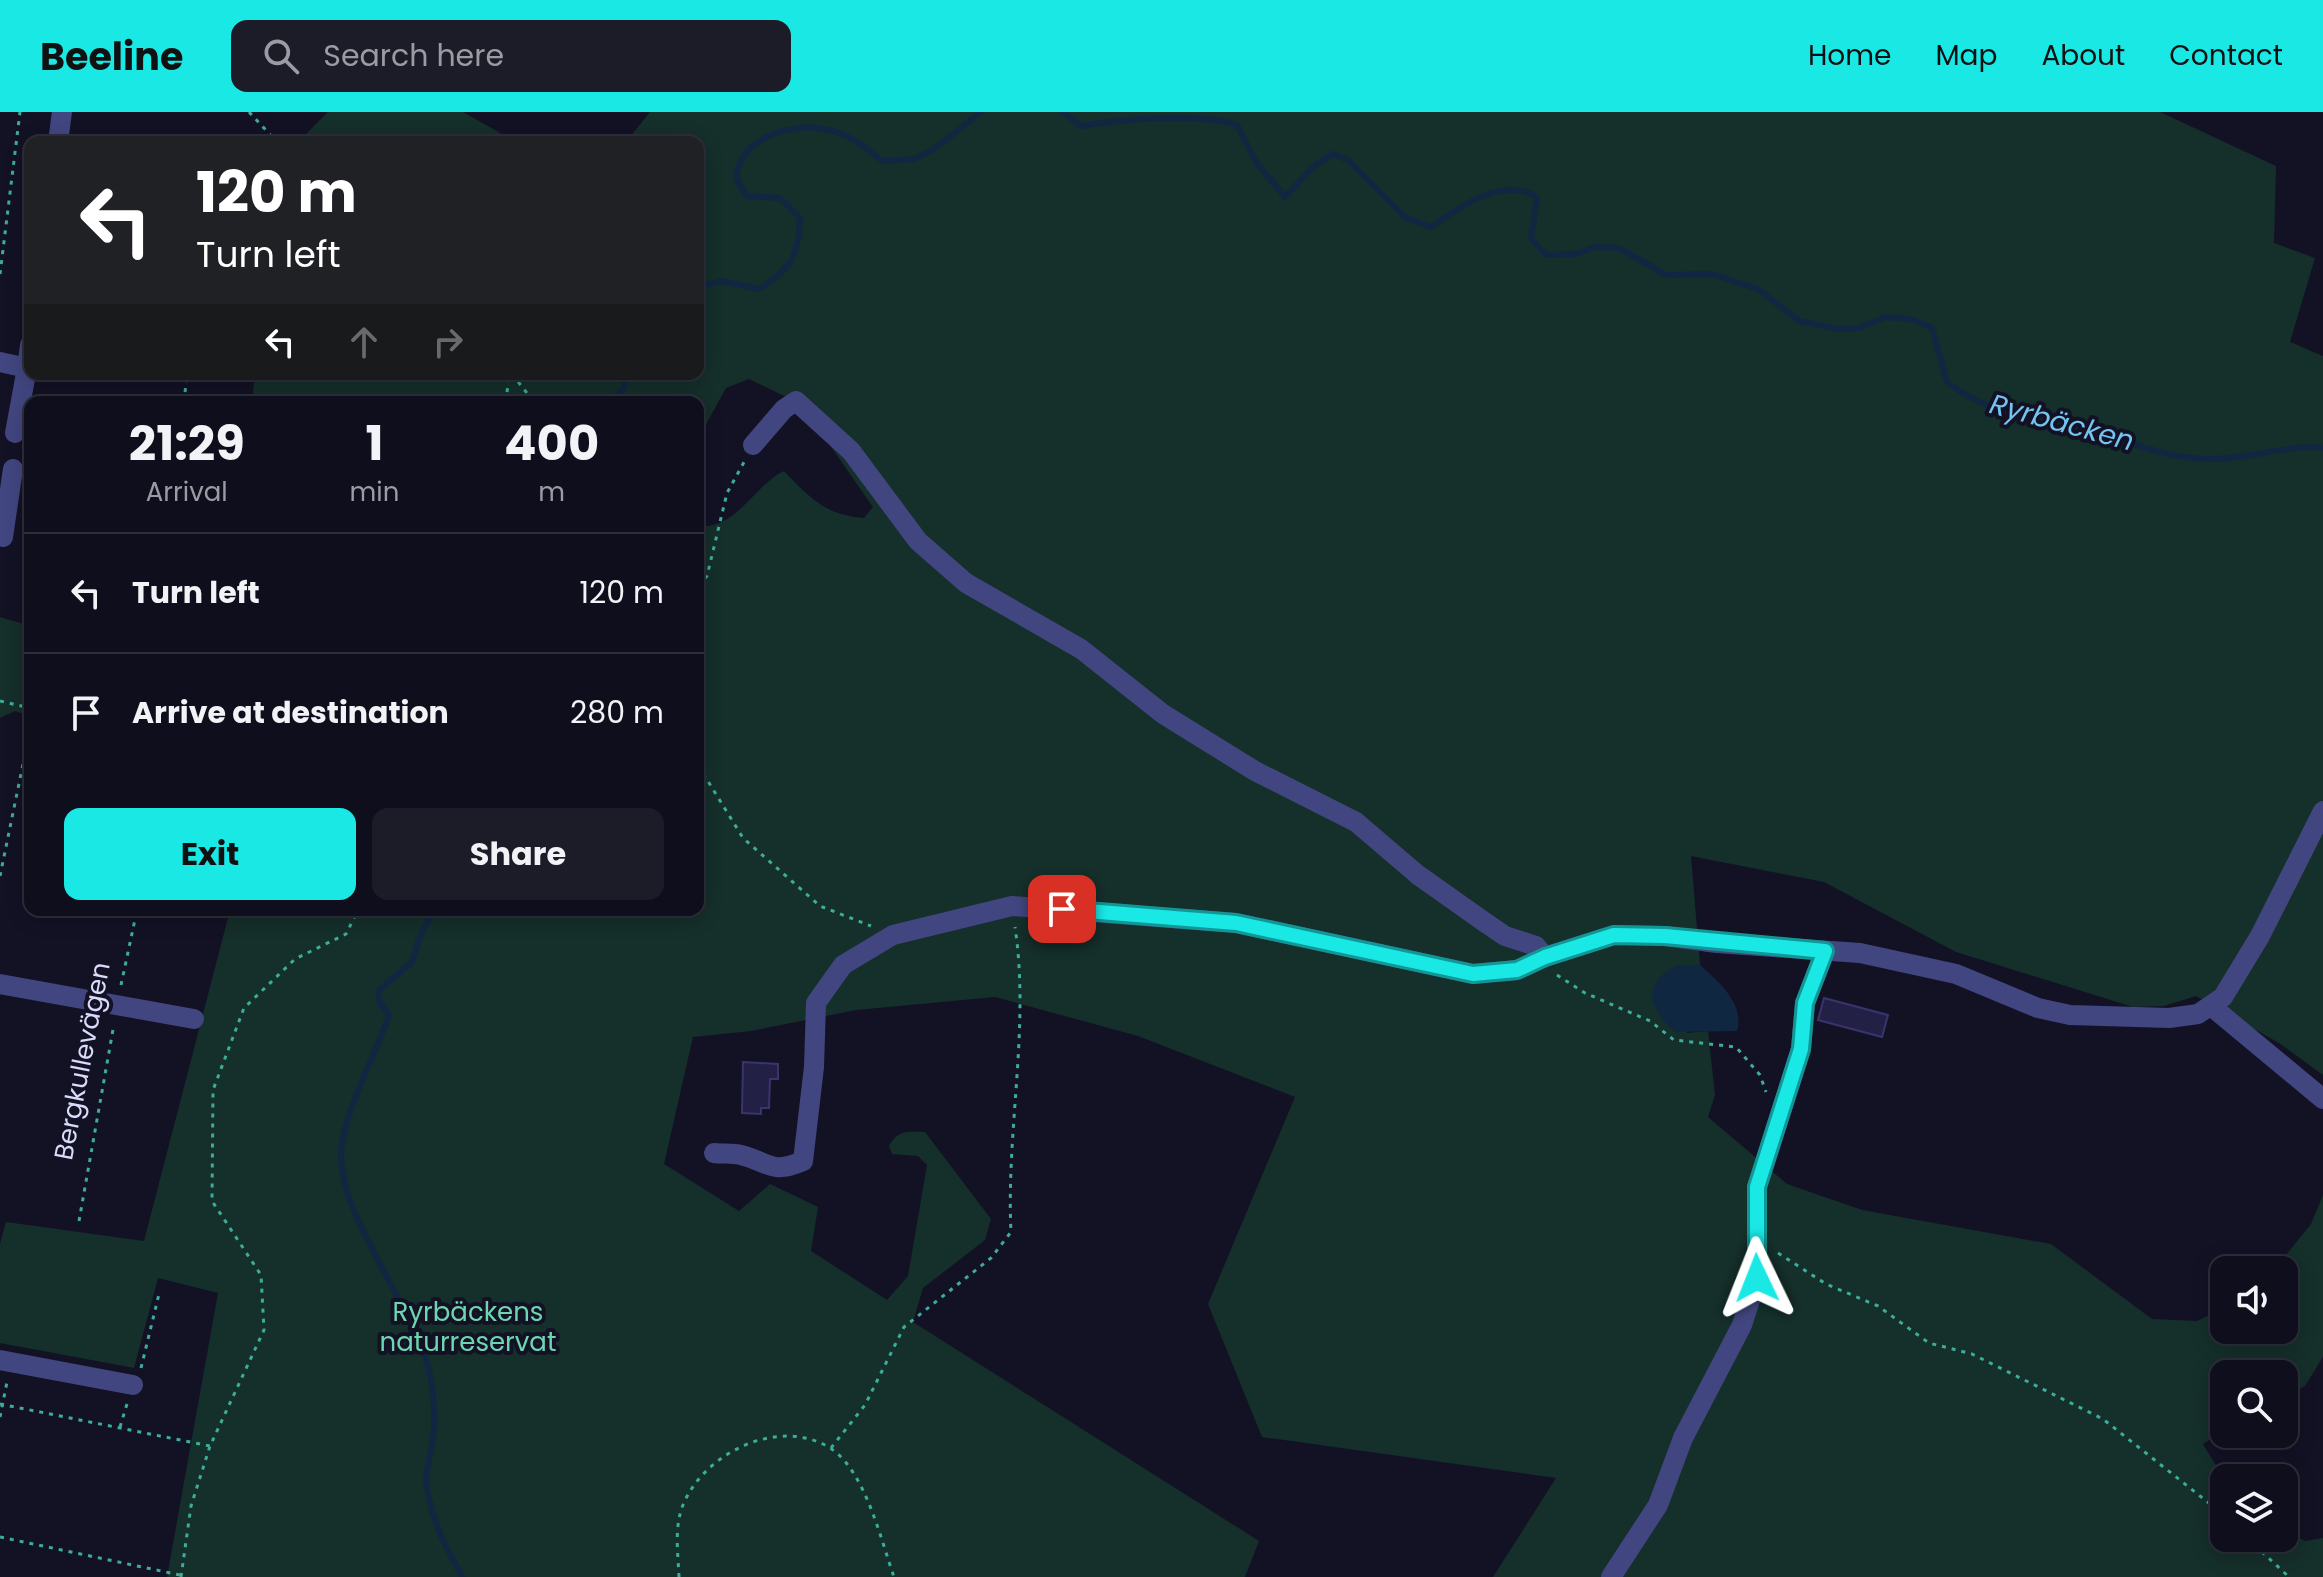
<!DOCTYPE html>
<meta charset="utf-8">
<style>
body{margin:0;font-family:Poppins,sans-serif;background:#1c1c29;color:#f1f3f6;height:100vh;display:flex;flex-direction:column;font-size:30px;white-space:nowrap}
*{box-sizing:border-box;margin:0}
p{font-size:26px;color:#9b9ca3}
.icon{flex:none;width:44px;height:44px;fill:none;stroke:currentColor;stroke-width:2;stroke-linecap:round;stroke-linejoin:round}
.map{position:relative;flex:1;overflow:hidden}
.drawer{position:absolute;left:24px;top:284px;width:680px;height:520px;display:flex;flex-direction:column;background:#0e0e1c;border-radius:16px;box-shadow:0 4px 20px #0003,0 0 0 2px #2e2e3b}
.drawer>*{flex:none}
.guide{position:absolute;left:24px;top:24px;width:680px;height:244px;border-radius:16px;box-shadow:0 4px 20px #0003,0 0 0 2px #2e2e3b;background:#202124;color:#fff;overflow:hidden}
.buttons{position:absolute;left:2210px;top:1144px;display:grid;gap:16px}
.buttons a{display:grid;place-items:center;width:88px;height:88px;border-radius:16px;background:#0e0e1c;box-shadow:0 4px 20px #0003,0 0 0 2px #2e2e3b;font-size:40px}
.pin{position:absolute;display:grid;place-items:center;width:68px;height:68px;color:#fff;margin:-34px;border-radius:16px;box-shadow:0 4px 12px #0006}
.me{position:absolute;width:88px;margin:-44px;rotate:358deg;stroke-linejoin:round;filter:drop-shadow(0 0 6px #0008)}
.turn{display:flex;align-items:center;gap:28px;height:168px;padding:0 40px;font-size:36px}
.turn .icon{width:104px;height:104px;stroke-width:2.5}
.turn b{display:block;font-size:56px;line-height:68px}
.lanes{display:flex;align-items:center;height:76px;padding:0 40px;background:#0003;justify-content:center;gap:40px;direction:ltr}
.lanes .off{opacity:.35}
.eta{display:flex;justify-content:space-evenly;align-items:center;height:136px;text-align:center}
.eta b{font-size:48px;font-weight:700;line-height:56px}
.action{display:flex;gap:16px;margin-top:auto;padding:16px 40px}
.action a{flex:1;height:92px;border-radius:16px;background:#1ae8e5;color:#111;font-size:32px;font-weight:700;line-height:92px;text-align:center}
.action a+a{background:#1c1c29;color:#f1f3f6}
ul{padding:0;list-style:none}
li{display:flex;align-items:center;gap:24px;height:120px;padding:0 40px;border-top:2px solid #2e2e3b}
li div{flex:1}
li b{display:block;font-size:30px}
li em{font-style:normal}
header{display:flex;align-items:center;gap:48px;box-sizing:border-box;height:112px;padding:0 40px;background:#1ae8e5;color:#111}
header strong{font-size:38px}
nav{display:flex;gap:44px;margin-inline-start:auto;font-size:28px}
.search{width:560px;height:72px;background:#1c1c29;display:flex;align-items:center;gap:20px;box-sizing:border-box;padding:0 28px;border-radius:16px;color:#9b9ca3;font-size:30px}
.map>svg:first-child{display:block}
.green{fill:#152f2b}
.water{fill:#102741}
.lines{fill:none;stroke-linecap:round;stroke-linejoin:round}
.stream{stroke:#102741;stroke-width:6}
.building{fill:#232045;stroke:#39346e;stroke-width:2}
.path{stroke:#3cad99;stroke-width:3;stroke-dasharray:4 6;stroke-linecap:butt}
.minor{stroke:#424680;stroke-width:20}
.route-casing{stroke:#119795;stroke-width:20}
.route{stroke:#1ae8e5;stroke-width:14}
.labels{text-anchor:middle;stroke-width:8;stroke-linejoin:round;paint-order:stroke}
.street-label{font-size:26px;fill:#dadafb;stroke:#131225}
.park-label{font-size:26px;fill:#6dd5af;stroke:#131225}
.water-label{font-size:28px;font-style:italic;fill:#73c5f1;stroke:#131225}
</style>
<header>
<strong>Beeline</strong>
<div class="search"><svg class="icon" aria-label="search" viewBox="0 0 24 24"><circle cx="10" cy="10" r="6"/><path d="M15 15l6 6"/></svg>Search here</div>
<nav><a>Home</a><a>Map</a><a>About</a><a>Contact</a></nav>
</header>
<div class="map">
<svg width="2323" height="1465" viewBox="0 0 2323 1465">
<rect width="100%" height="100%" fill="#131225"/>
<g class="green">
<polygon points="328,0 463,0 516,30 298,30"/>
<path d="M650 0H2160L2276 54 2274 131 2315 146 2290 230 2323 244V963L2279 931 2196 884 2164 894 2133 895 1956 840 1824 770 1691 744 1700 853H1678L1687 921 1708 919 1715 983 1708 1005 1787 1072 1862 1098 2051 1132 2152 1207 2197 1209 2224 1196V1218H2284V1158H2274L2311 1112 2323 1083V1245L2305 1274 2284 1285V1262H2224V1318L2203 1332 2224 1367V1426H2284V1417L2305 1429 2323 1426V1465H1493L1556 1366 1262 1325 1208 1192 1295 985 1138 924 995 885 856 898 751 919 693 925 664 1052 739 1099 770 1072 818 1095 811 1139 887 1188 908 1164 927 1053 918 1044 892 1042 889 1034C897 1018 909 1019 925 1020L991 1107 985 1128 923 1176 913 1210 1259 1429 1245 1465H167L218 1181 158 1166 134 1256 0 1231V1132L6 1110 144 1129 230 798H698V414C736 418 752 375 784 359 810 386 825 403 864 406L873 395 801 292 749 267 726 276 698 327V290H252L255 262H698V30H626Z"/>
<polygon points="0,505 30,514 30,604 15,599 0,606"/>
</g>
<path class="water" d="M1678 853H1700C1719 870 1745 892 1737 919L1675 920C1649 897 1640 871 1678 853Z"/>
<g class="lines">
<g class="stream">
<path d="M1063 0 1081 14C1124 7 1197 0 1237 13L1256 50 1285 85 1313 55 1332 42 1348 48 1405 105 1431 115C1460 95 1501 64 1537 85L1531 127 1547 143 1576 142 1595 135 1619 136 1666 163 1712 162 1758 177 1799 209 1839 217 1859 216 1885 205 1911 207 1932 216 1947 270C1987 302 2024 301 2072 313 2119 325 2164 348 2214 347 2246 347 2297 331 2323 336"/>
<path d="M698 175 722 169 759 177C791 157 799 144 800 106L780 86 747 84C743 78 736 70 737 62 742 27 787 13 816 16 840 17 864 33 882 49L914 47 931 39 981 0"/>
<polyline points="564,290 612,289 624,276 624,262"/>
<path d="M434 798 421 822 412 850 378 879 380 891 389 903C376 942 342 1004 341 1041 338 1104 418 1199 431 1267 434 1285 435 1310 433 1328 431 1342 424 1361 427 1376 432 1408 446 1438 463 1465"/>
</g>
</g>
<g class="building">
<polygon points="1824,886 1888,903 1882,925 1818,908"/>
<polygon points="743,950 778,952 778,967 770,967 769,996 761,996 761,1002 742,1001"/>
</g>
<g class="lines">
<g class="path">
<polyline points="249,0 277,30"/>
<polyline points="0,162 20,0"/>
<polyline points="512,262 534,290"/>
<polyline points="184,290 187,262"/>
<polyline points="506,290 509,262"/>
<polyline points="698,474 707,464 727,381 744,350"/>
<polyline points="0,589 30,596"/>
<polyline points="698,653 743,726 820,794 871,814"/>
<polyline points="0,764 30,618"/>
<polyline points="1557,863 1585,881 1650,909 1674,928 1736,935 1760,963 1766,980"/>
<polyline points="121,873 137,798"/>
<polyline points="79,1109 114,912"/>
<polyline points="1778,1141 1826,1172 1878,1194 1929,1231 1972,1242 2103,1307 2224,1403"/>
<polyline points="141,1256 159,1182"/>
<polyline points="0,1292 210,1334"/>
<polyline points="0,1305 7,1270"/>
<polyline points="120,1315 127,1292"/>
<path d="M831 1336 865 1293 904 1215 991 1146 1011 1120C1006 1018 1030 916 1015 815"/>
<polyline points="0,1425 180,1463"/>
<polyline points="2247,1426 2289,1465"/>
<polyline points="181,1465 191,1394 210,1334 264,1218 261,1163 212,1089 213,978 244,896 295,847 346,822 358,798"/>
<path d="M679 1465C678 1441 674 1415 683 1393 704 1341 779 1304 830 1336 865 1358 881 1428 894 1465"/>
</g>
<g class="minor">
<polyline points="58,30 62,0"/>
<polyline points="0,250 27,256 15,321"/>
<polyline points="27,256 30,233"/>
<polyline points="753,333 784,297 796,289 851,339 918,429 966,471 1081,537 1163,602 1255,659 1356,710 1418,763 1483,809 1505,824 1536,834 1545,845"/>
<polyline points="0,424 3,425 13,357"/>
<polyline points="0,872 194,907"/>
<polyline points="2211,894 2323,987"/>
<path d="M714 1041C723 1042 733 1041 741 1043 769 1050 771 1063 803 1049L814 955 816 891 843 853 893 823 1012 794 1236 811 1473 862 1517 858 1545 845 1614 823 1665 824 1717 831 1860 841 1956 862 2038 896 2070 903 2169 906 2198 902 2223 885 2260 824 2323 699"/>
<polyline points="0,1248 133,1273"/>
<polyline points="1611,1465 1658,1393 1683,1326 1742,1213 1757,1166 1757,1075 1801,937 1805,891 1825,839"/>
</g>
</g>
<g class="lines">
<defs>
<polyline id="route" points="1062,797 1236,811 1473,862 1517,858 1545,845 1614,823 1665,824 1825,839 1805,891 1801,937 1757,1075 1757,1166"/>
</defs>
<use href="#route" class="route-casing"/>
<use href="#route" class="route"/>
</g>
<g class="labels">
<g class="street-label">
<text transform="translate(82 949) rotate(-79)" y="9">Bergkullevägen</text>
</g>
<g class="park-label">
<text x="468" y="1209">Ryrbäckens<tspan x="468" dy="30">naturreservat</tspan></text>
</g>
<g class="water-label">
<text transform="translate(2062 310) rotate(15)" y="10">Ryrbäcken</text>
</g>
</g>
</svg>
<div class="buttons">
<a><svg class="icon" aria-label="sound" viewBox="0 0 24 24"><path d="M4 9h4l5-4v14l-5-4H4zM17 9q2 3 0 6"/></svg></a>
<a><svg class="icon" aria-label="search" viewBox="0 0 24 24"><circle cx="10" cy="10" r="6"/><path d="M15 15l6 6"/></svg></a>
<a><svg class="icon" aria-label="layers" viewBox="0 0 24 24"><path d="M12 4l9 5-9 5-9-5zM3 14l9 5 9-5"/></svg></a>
</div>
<div class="pin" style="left:1062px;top:797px;background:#d93025"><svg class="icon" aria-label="arrive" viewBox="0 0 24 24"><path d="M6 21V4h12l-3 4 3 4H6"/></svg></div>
<svg class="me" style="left:1757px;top:1166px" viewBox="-20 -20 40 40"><path d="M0-17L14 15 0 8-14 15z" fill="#1ae8e5" stroke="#fff" stroke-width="4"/></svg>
<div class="guide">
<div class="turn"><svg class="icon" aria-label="left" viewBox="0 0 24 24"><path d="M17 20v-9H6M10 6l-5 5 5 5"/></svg><div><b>120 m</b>Turn left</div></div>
<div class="lanes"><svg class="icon" aria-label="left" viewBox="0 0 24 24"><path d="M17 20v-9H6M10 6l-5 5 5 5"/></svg><svg class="icon off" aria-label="ahead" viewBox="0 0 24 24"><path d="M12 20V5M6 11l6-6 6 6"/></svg><svg class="icon off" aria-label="right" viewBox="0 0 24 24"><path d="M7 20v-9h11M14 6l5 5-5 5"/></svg></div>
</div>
<section class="drawer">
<div class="eta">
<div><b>21:29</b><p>Arrival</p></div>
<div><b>1</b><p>min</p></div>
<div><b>400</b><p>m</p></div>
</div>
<ul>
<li><svg class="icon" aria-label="left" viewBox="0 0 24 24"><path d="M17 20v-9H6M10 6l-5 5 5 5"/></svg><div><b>Turn left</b></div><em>120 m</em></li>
<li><svg class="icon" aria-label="arrive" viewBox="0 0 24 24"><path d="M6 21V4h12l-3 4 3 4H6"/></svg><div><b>Arrive at destination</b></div><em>280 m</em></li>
</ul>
<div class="action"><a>Exit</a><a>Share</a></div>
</section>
</div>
